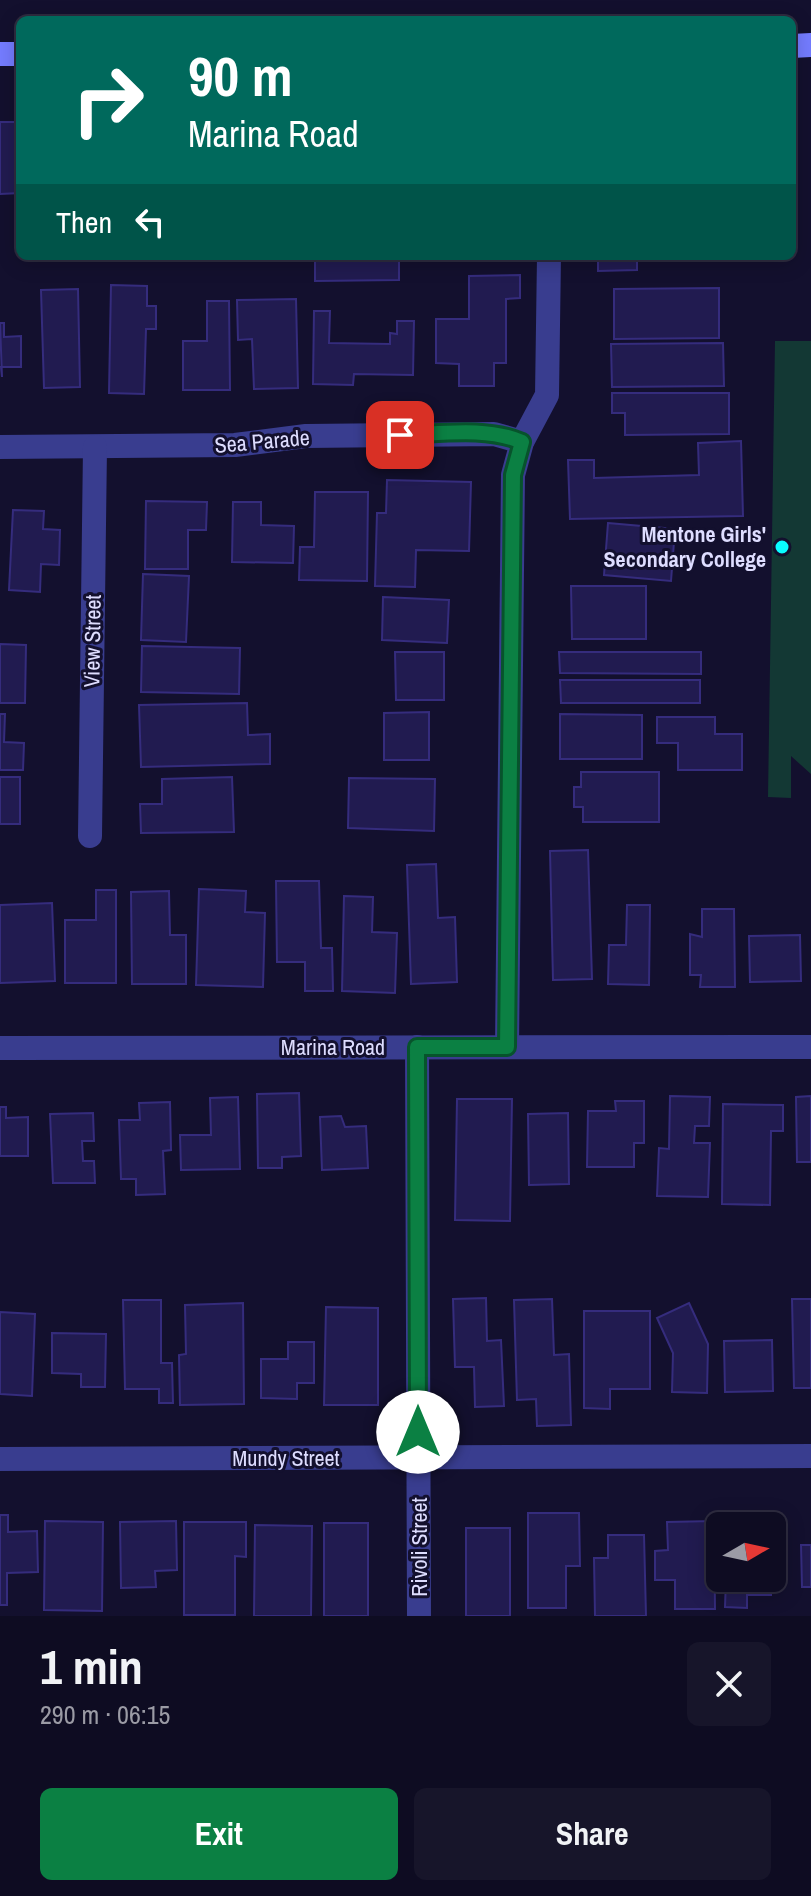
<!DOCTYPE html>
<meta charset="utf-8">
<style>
body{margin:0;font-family:"Archivo Narrow",sans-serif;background:#17152a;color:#f1f3f6;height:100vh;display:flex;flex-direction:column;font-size:30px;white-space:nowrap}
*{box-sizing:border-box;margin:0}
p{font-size:26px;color:#9b9ba5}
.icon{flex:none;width:44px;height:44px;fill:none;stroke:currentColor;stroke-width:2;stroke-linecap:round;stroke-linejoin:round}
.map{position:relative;height:1616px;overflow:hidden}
.panel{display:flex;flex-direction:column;background:#0e0c22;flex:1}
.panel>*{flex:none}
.hud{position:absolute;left:16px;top:16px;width:780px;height:244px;border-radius:12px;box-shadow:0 4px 20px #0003,0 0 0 2px #2e2c40;background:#00695c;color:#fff;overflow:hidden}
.needle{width:52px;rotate:81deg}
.buttons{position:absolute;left:706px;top:1512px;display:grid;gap:16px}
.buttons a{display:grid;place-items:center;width:80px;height:80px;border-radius:12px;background:#0e0c22;box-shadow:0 4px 20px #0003,0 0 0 2px #2e2c40;font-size:40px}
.pin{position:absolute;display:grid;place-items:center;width:68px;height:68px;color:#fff;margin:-34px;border-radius:16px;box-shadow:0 4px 12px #0006}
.me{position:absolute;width:88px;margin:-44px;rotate:0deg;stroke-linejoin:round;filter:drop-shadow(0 0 6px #0008)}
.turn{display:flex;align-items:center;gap:28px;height:168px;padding:0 40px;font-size:36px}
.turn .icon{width:104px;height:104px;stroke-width:2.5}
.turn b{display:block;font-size:56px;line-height:68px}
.then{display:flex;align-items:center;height:76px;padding:0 40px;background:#0003;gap:16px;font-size:30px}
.round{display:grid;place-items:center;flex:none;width:84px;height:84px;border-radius:12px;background:#17152a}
.head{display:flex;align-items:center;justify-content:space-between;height:136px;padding:0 40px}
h1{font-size:48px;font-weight:800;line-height:60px}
.primary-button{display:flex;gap:16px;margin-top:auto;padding:16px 40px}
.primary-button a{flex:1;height:92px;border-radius:12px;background:#0b8043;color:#fff;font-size:32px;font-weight:800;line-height:92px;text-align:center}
.primary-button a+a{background:#17152a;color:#f1f3f6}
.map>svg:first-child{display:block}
.grass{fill:#133834}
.building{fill:#211b50;stroke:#352c7d;stroke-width:2}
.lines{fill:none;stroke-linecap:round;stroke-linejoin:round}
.street{stroke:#393d8f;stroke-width:24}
.secondary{stroke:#747cff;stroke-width:24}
.route-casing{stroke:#07532c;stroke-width:20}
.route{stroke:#0b8043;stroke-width:14}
.poi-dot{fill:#09fcff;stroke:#13102e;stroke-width:3}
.labels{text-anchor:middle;stroke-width:6;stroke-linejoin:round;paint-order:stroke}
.street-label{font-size:22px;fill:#deddff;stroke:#13102e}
.poi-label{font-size:22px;font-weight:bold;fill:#deddff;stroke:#13102e;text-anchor:end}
</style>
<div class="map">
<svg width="811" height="1616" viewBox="0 0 811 1616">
<rect width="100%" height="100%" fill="#13102e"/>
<polygon class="grass" points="775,341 811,341 811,774 791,756 791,798 768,797"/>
<g class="building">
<polygon points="0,122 19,122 20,193 0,194"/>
<polygon points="315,256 399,256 399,280 315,281"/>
<polygon points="598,256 637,256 637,270 598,271"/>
<polygon points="520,275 520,298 506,299 506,363 494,363 494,386 459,386 459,364 436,363 436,319 469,319 469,276"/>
<polygon points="111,285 147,286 147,306 156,306 156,329 146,329 144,394 109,393"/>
<polygon points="719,288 719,338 614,339 614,289"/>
<polygon points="78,289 80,387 44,388 41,290"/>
<polygon points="296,299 298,388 254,389 252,339 238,340 237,300"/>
<polygon points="207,301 229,301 230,390 183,390 183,341 207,341"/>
<polygon points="314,311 330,311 329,343 390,344 390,333 397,334 397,321 414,321 413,375 354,374 353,385 313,384"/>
<polygon points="0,323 4,323 4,337 21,336 21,367 1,367 2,377"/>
<polygon points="723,343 724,386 612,387 611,344"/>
<polygon points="612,393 729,393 729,434 625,435 625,413 612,413"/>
<polygon points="741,441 743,516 570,519 568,460 594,460 594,478 699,475 698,443"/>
<polygon points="387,480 471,482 469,551 416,550 415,587 375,586 377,513 386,513"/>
<polygon points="315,492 368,492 367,581 299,580 300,547 314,547"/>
<polygon points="146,501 207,502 206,530 188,530 188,569 145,569"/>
<polygon points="233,502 261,502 261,525 294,526 293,563 232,562"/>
<polygon points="13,510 44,511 43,529 60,530 59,565 41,564 40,592 9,590"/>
<polygon points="608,523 675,529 671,581 604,575"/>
<polygon points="143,574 189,576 186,642 141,640"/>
<polygon points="571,586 646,586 646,639 572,639"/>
<polygon points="383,597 449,600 447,643 382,640"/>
<polygon points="0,644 26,645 25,703 0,703"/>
<polygon points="142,646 240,648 239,694 141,692"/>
<polygon points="395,652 444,652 444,700 396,700"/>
<polygon points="559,652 701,652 701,674 560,673"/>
<polygon points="560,680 700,680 700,703 561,703"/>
<polygon points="247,703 248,735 270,734 270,764 141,767 139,705"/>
<polygon points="429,712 429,760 384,760 384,713"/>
<polygon points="0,714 5,714 4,742 24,743 23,770 0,770"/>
<polygon points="560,714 642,715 642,759 560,759"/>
<polygon points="657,717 715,717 715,734 742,734 742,770 678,770 678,743 657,743"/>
<polygon points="581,772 659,772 659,822 583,822 583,807 574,807 574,787 581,787"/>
<rect x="0" y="777" width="20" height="47"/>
<polygon points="232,777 234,832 141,833 140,804 162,804 162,779"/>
<polygon points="349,778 435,779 434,831 348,828"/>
<polygon points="588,850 592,979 553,980 550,851"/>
<polygon points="436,864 438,918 455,917 457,982 411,984 407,865"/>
<polygon points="276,881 319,881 321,948 332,948 333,991 305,991 305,962 277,962"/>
<polygon points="199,889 246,891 245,912 265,913 263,987 196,985"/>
<polygon points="96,890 116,890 116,983 65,983 65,920 96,920"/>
<polygon points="169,891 170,935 186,935 186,984 132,984 131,892"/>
<polygon points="344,896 373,897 372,932 397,933 395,993 342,991"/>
<polygon points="52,903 55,981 0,983 0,905"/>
<polygon points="627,905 650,905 649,985 608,984 609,945 626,945"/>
<polygon points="702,909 734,909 735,987 700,987 701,975 690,975 690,934 702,937"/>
<polygon points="800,935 801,981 750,982 749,936"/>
<polygon points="299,1093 301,1156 282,1157 282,1168 258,1168 257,1094"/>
<polygon points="670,1096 710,1097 709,1126 695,1126 694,1143 710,1143 708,1197 657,1196 659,1148 669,1149"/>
<polygon points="811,1096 811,1162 797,1162 796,1097"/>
<polygon points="238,1097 240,1169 181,1170 180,1135 211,1135 210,1098"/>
<polygon points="457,1099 512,1099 510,1221 455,1220"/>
<polygon points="615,1101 644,1101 644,1143 634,1143 634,1167 587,1167 588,1111 616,1111"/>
<polygon points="170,1102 171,1150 163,1151 165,1194 136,1195 136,1179 121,1179 119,1120 140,1120 139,1103"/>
<polygon points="723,1104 783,1105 783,1131 771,1131 770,1205 722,1204"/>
<polygon points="0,1107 6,1107 6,1118 28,1117 28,1156 0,1156"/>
<polygon points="93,1113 94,1141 82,1141 83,1161 94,1161 95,1183 53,1183 50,1114"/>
<polygon points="568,1113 569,1184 529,1185 528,1114"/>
<polygon points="341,1116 345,1127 366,1126 368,1168 322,1170 320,1117"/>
<polygon points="486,1298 487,1341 501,1340 504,1406 475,1407 474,1367 455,1367 453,1299"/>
<polygon points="552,1299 554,1355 569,1354 571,1425 537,1426 536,1399 517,1400 514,1300"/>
<polygon points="792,1299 811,1299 811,1388 794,1388"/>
<polygon points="123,1300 161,1300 161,1363 172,1363 173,1403 159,1403 159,1389 125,1389"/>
<polygon points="243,1303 244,1404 180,1405 179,1355 186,1354 185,1305"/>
<polygon points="689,1303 708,1344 707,1393 672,1392 673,1353 657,1318"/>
<polygon points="326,1307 378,1308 378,1405 324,1405"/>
<polygon points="584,1311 650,1311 650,1389 610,1389 610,1409 584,1408"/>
<polygon points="0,1312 35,1314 32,1396 0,1394"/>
<polygon points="52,1333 106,1334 105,1387 81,1387 81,1374 52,1373"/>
<polygon points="772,1340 773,1391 725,1392 724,1341"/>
<polygon points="288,1342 314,1342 314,1383 297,1383 297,1399 261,1398 261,1359 288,1359"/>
<polygon points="528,1513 579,1513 580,1566 566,1566 566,1608 528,1608"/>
<polygon points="0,1515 8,1515 8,1532 37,1531 38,1572 7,1573 7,1605 0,1605"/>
<polygon points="727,1520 748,1521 748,1526 727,1526"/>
<polygon points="45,1521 103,1522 102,1611 44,1610"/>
<polygon points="176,1521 177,1570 155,1571 156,1587 121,1588 120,1522"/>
<polygon points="714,1521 715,1609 675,1609 675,1580 655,1580 655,1551 668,1550 667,1522"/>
<polygon points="184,1522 246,1522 246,1557 235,1556 235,1615 184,1615"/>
<rect x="324" y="1523" width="44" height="93"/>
<polygon points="255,1525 312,1526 311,1616 254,1616"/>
<rect x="466" y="1528" width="44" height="88"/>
<polygon points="608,1535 644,1535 646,1616 595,1616 594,1558 608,1558"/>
<polygon points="801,1545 811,1545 811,1587 802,1587"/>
<polygon points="726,1578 771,1578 771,1595 747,1595 747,1608 725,1607"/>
</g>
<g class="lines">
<g class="street">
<polyline points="0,447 235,445 306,436 494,434 522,442"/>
<polyline points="90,836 95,447"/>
<polyline points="417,1047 419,1616"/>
<polyline points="507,1047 513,475 522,442 547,395 549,256"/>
<polyline points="0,1048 811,1047"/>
<polyline points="0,1459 811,1456"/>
</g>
<g class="secondary">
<polyline points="792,46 811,45"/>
<polyline points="0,54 20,54"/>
</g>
</g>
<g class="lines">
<defs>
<path id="route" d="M400 435C439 434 486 426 522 442L513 475 507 1047H417L418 1432"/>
</defs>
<use href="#route" class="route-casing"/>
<use href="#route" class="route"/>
</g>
<circle class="poi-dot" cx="782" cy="547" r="8"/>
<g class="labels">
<g class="street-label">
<text transform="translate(262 441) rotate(-5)" y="8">Sea Parade</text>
<text transform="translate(92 641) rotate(-89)" y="8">View Street</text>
<text x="333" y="1055">Marina Road</text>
<text x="286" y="1466">Mundy Street</text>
<text transform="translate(419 1547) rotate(-90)" y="8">Rivoli Street</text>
</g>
<g class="poi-label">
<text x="766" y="542">Mentone Girls'<tspan x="766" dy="25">Secondary College</tspan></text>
</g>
</g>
</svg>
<div class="buttons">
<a><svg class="needle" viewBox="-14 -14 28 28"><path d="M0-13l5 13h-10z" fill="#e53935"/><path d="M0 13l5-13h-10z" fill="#9b9ba5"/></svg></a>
</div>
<div class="pin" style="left:400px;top:435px;background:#d93025"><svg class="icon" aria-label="arrive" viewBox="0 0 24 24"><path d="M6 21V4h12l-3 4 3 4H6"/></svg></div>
<svg class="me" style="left:418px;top:1432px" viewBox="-20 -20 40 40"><circle r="19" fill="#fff"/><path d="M0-13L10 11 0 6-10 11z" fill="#0b8043"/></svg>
<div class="hud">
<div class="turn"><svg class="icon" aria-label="right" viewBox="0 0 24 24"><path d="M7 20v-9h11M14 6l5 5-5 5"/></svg><div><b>90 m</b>Marina Road</div></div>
<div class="then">Then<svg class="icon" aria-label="left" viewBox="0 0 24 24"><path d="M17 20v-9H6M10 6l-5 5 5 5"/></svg></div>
</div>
</div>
<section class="panel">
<div class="head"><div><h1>1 min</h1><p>290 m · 06:15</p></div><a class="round"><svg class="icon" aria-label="close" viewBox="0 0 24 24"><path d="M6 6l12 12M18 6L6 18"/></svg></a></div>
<div class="primary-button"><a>Exit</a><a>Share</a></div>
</section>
